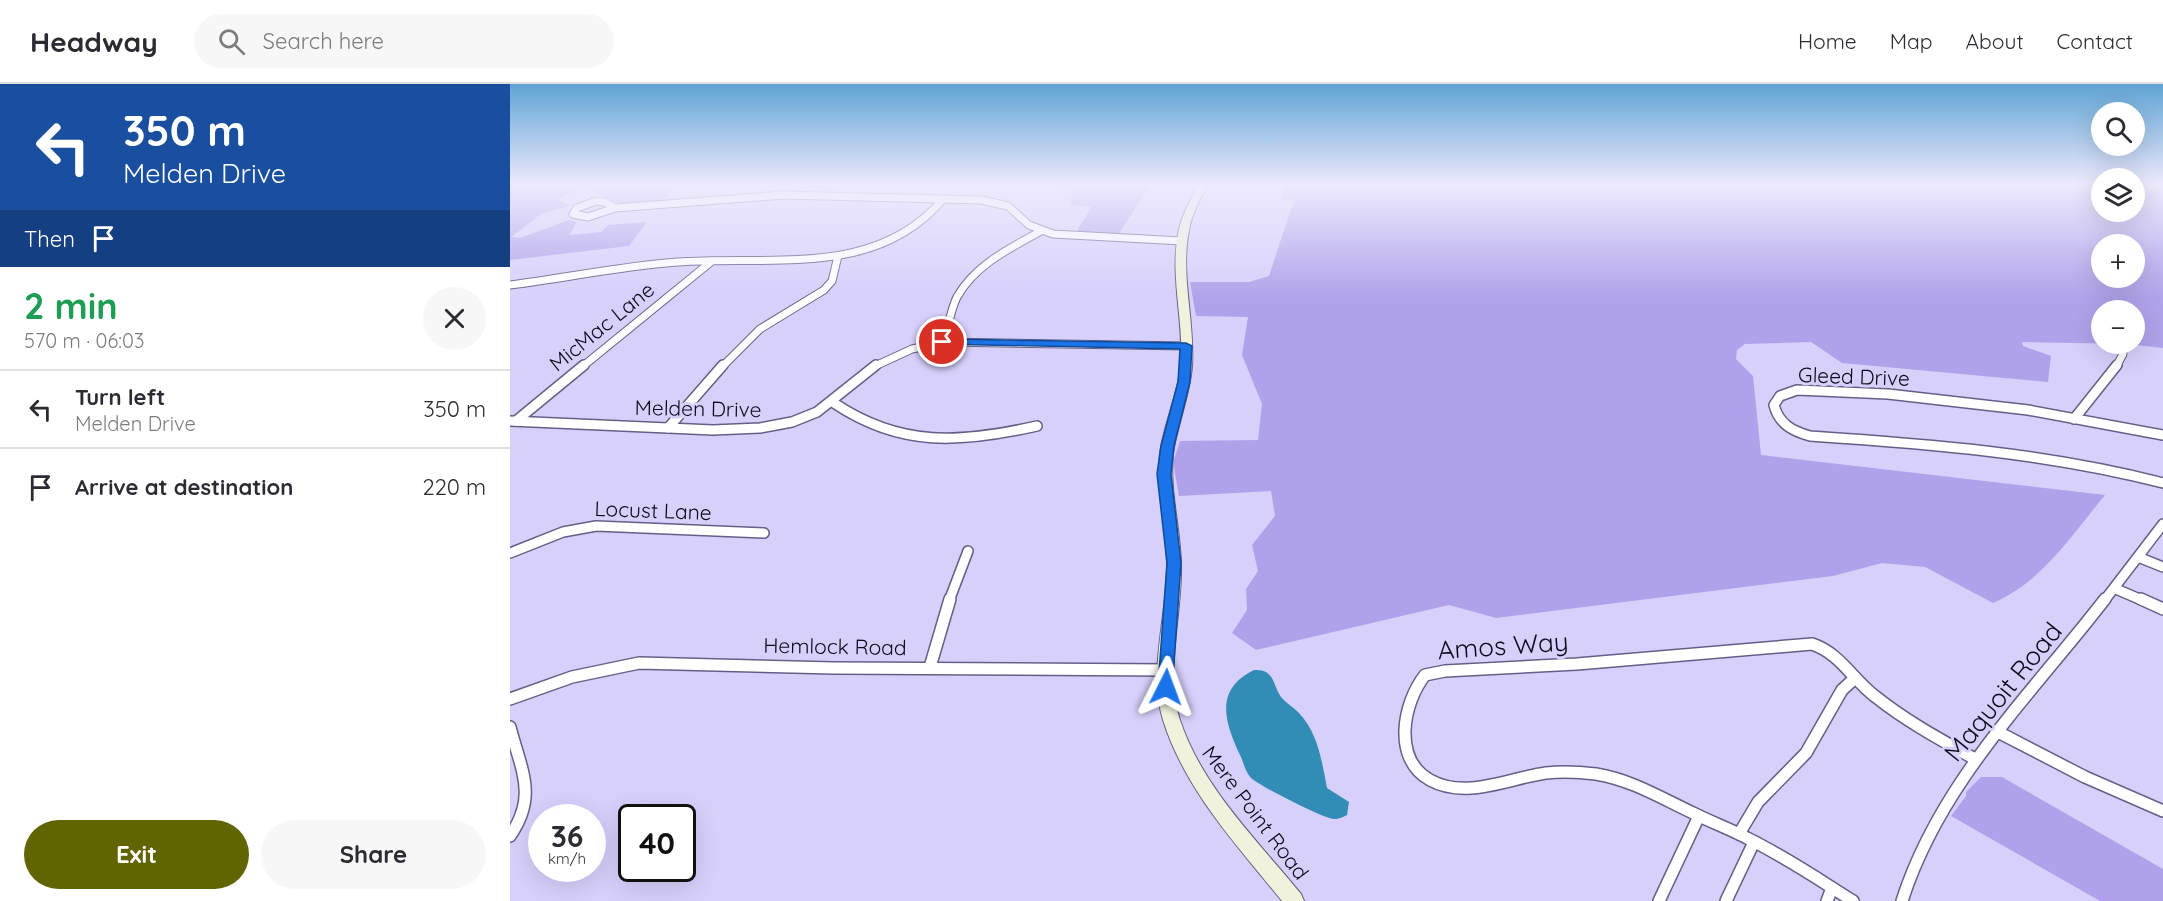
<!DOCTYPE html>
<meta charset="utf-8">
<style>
body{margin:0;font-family:Quicksand,sans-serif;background:#f7f7f7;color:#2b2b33;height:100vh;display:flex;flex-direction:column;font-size:22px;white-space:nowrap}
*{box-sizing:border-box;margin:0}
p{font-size:20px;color:#7c7c81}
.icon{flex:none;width:33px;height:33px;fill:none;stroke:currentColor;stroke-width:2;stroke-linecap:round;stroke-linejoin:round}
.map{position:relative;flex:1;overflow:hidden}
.drawer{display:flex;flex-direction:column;background:#fff;width:510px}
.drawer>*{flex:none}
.guide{background:#1a4fa0;color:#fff;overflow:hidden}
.controls{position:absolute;left:1581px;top:18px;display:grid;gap:12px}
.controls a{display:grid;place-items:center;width:54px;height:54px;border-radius:50%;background:#fff;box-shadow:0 6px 24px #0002;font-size:30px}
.speed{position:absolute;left:18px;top:720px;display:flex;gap:12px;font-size:30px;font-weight:700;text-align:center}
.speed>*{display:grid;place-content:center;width:78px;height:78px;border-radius:50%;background:#fff;box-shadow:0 6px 24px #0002;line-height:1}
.speed small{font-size:15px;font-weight:400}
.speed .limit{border:3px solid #111;border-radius:9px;background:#fff;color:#111}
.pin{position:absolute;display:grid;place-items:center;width:51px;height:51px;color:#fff;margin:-26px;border:3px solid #fff;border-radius:50%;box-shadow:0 2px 6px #0007}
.me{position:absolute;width:66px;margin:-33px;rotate:3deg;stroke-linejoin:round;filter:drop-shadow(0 0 4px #0008)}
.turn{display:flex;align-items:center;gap:21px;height:126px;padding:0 24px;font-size:27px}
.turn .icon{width:78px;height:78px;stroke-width:2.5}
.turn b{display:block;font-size:42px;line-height:51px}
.then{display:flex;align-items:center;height:57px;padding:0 24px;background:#0003;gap:12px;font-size:22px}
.round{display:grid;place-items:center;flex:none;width:63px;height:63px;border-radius:32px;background:#f7f7f7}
.summary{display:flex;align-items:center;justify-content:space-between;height:102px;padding:0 24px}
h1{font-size:36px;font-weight:800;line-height:45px;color:#1e9e55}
.button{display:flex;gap:12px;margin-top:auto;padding:12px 24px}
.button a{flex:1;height:69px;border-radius:36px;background:#616501;color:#fff;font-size:24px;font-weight:800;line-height:69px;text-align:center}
.button a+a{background:#f7f7f7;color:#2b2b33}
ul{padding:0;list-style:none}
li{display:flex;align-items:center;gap:18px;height:78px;padding:0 24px;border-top:2px solid #e1e1e2}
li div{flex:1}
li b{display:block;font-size:22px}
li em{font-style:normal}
header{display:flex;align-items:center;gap:36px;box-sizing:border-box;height:84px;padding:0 30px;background:#fff;border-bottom:2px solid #e1e1e2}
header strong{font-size:28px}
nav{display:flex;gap:33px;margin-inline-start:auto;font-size:21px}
.search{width:420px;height:54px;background:#f7f7f7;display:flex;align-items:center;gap:15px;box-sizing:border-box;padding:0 21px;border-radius:33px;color:#7c7c81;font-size:22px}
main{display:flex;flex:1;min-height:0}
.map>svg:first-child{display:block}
.green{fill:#b0a2ea;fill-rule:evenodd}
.water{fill:#318cb6}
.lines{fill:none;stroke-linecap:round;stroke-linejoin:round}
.street-far2-casing{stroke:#665f85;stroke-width:9}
.street-far1-casing{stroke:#665f85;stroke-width:12}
.street-casing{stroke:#665f85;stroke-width:14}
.secondary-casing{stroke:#665f85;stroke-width:2}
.street-far2{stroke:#fff;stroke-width:7}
.street-far1{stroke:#fff;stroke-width:9}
.street{stroke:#fff;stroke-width:11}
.secondary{fill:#f0f2db;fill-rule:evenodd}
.route{fill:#1a73e8;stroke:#114b97;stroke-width:1.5}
.labels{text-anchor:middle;stroke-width:6;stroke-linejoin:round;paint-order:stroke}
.street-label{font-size:21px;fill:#0e0b1a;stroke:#d7d0fb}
.near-street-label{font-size:26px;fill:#0e0b1a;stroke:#d7d0fb}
</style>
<header>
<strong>Headway</strong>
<div class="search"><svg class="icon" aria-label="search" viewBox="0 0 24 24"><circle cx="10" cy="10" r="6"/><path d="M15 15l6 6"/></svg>Search here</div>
<nav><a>Home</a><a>Map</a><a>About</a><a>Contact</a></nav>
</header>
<main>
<section class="drawer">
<div class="guide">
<div class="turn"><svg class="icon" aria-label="left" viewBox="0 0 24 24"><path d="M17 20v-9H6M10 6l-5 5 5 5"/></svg><div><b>350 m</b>Melden Drive</div></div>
<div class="then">Then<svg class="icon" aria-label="arrive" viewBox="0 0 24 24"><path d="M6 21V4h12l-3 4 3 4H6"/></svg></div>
</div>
<div class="summary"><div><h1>2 min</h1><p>570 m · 06:03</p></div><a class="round"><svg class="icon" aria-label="close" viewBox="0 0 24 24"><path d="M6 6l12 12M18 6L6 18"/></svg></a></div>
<ul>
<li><svg class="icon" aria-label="left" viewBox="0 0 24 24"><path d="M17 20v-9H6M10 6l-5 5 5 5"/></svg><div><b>Turn left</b><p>Melden Drive</p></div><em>350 m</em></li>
<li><svg class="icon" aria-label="arrive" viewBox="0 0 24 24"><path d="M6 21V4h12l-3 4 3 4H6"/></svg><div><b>Arrive at destination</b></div><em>220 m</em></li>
</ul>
<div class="button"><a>Exit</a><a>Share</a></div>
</section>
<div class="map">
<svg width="1653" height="817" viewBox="0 0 1653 817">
<rect width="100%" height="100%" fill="#d7d0fb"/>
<g class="green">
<path d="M0 100H173L164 101 154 117C141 118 123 122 110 119 82 111 78 94 49 116L60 122 31 130 1 153 10 154 59 136 67 138 59 151 91 148 98 141 137 138 119 162 0 176Z"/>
<polygon points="521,100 641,100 608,151 566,149 581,123 561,121 562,106"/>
<path d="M778 100H808L825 106 828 100H1591L1592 128H1624L1625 100H1653V264L1617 260 1512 258 1513 262 1541 272 1538 298 1332 279 1301 258 1235 260 1227 266 1226 275 1243 292 1251 371 1595 411C1561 452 1532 498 1483 519L1415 483 1372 479 1323 492 986 534 939 521 746 566 722 549 737 526 736 505 748 487 742 461 765 432 761 407 669 412 663 378 670 357 748 356 752 320 732 271 738 233 686 232 680 198H739L759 192 784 116 771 115 773 104ZM1624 160V194H1592V160ZM1624 226V260H1592V226Z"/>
<polygon points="1471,693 1492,693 1653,785 1653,817 1590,817 1441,732 1456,712 1456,708"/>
</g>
<path class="water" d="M744 586C765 585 762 600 771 613 776 619 783 623 789 629 808 649 812 678 817 704L839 718 837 731C833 733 829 735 824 735 814 735 750 702 741 694 734 686 734 678 729 669 714 636 705 605 744 586Z"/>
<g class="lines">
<defs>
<g id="street-far2">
<polygon points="86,117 95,118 105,124 78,133 63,130 67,124"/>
<polyline points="105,124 273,111 471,116 498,122 519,141 543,150 672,157"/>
<path d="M0 201C56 194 111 182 168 178 260 171 366 195 433 115"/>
<path d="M432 258C439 244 440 227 447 213 465 181 500 164 531 147"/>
<polyline points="72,283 202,177"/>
<polyline points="212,283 250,245 314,206 322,197 328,172"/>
<polyline points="363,283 402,265 435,258 676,262"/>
<polyline points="1606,283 1613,270"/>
</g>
<g id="street-far1">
<path d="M324 319C391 364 451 359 527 342"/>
<polyline points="1564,335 1607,281"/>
<polyline points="0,337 203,346 250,344 282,338 307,328 366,281"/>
<polyline points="6,337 74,281"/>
<polyline points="158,344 213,281"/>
<path d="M1653 351 1518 326 1378 310 1287 306 1270 312 1264 321C1269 340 1282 347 1300 352 1419 360 1537 369 1653 399"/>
<polyline points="0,469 53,448 86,442 254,449"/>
<polyline points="1628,473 1653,483"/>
<polyline points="1606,505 1634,517"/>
<polyline points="439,517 458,467"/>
<polyline points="1594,517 1653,440"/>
</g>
<g id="street">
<polyline points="1631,515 1653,525"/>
<polyline points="420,583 440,515"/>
<polyline points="0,615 62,593 129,579 324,584 656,586"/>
<path d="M0 643C11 686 28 712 0 752"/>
<polyline points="1488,648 1575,693 1653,727"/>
<polyline points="1229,750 1248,718 1296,669 1332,606 1345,594"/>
<polyline points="1149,817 1189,732"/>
<polyline points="1216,817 1244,758"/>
<polyline points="1317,817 1322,804"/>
<path d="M1343 817C1308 795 1274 772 1237 754 1220 745 1201 738 1183 729 1151 714 1122 696 1086 690 1070 688 1053 687 1036 689 999 694 956 716 920 696 882 675 893 619 915 591L935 587 1067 580 1302 560C1330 569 1343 596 1366 613 1396 637 1431 656 1465 675"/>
<path d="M1392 817C1430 698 1520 612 1595 515"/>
</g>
<path id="secondary" d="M689 100H698C690 115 682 130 679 146 670 191 685 236 682 282 680 312 667 340 663 370 659 408 671 445 671 483 672 533 654 587 670 636 692 703 747 756 791 810L794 817H772C727 761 675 706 653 636 638 587 657 533 657 483 657 445 646 408 650 369 654 339 668 311 671 281 674 236 659 190 669 145 673 129 681 114 689 100Z"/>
</defs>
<use href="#street-far2" class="street-far2-casing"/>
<use href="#street-far1" class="street-far1-casing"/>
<use href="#street" class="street-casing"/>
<use href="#secondary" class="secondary-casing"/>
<use href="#street-far2" class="street-far2"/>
<use href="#street-far1" class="street-far1"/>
<use href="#street" class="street"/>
<use href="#secondary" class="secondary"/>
</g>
<linearGradient id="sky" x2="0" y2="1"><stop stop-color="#5fa4d4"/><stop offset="0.47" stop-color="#edeafd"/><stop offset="1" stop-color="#edeafd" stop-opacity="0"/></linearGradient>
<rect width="1653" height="214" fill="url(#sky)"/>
<polygon class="route" points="432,255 676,259 682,262 680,298 664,362 661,390 671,479 662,608 650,608 648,603 657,479 647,390 651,362 668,298 670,265 428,260 427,258"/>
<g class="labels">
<g class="street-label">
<text transform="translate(92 243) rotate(-39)" y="7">MicMac Lane</text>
<text transform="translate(1344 293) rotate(2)" y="7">Gleed Drive</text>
<text transform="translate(188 325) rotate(1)" y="7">Melden Drive</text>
<text transform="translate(143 427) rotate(2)" y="7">Locust Lane</text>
<text transform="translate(325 563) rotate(1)" y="7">Hemlock Road</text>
<text transform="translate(745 729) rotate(53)" y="7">Mere Point Road</text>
</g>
<g class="near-street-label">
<text transform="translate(993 562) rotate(-4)" y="9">Amos Way</text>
<text transform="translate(1493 608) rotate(-51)" y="9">Maquoit Road</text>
</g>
</g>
</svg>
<div class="controls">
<a><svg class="icon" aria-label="search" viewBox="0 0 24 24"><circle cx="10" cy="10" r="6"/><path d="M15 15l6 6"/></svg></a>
<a><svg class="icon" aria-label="layers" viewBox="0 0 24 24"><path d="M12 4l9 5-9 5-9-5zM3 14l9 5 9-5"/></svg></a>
<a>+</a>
<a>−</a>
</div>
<div class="speed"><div>36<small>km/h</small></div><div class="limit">40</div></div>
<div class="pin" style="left:432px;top:258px;background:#d93025"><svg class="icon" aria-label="arrive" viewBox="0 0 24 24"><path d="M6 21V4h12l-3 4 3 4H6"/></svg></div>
<svg class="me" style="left:656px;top:603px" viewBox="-20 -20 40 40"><path d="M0-17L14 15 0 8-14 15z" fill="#1a73e8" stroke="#fff" stroke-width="4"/></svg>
</div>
</main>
